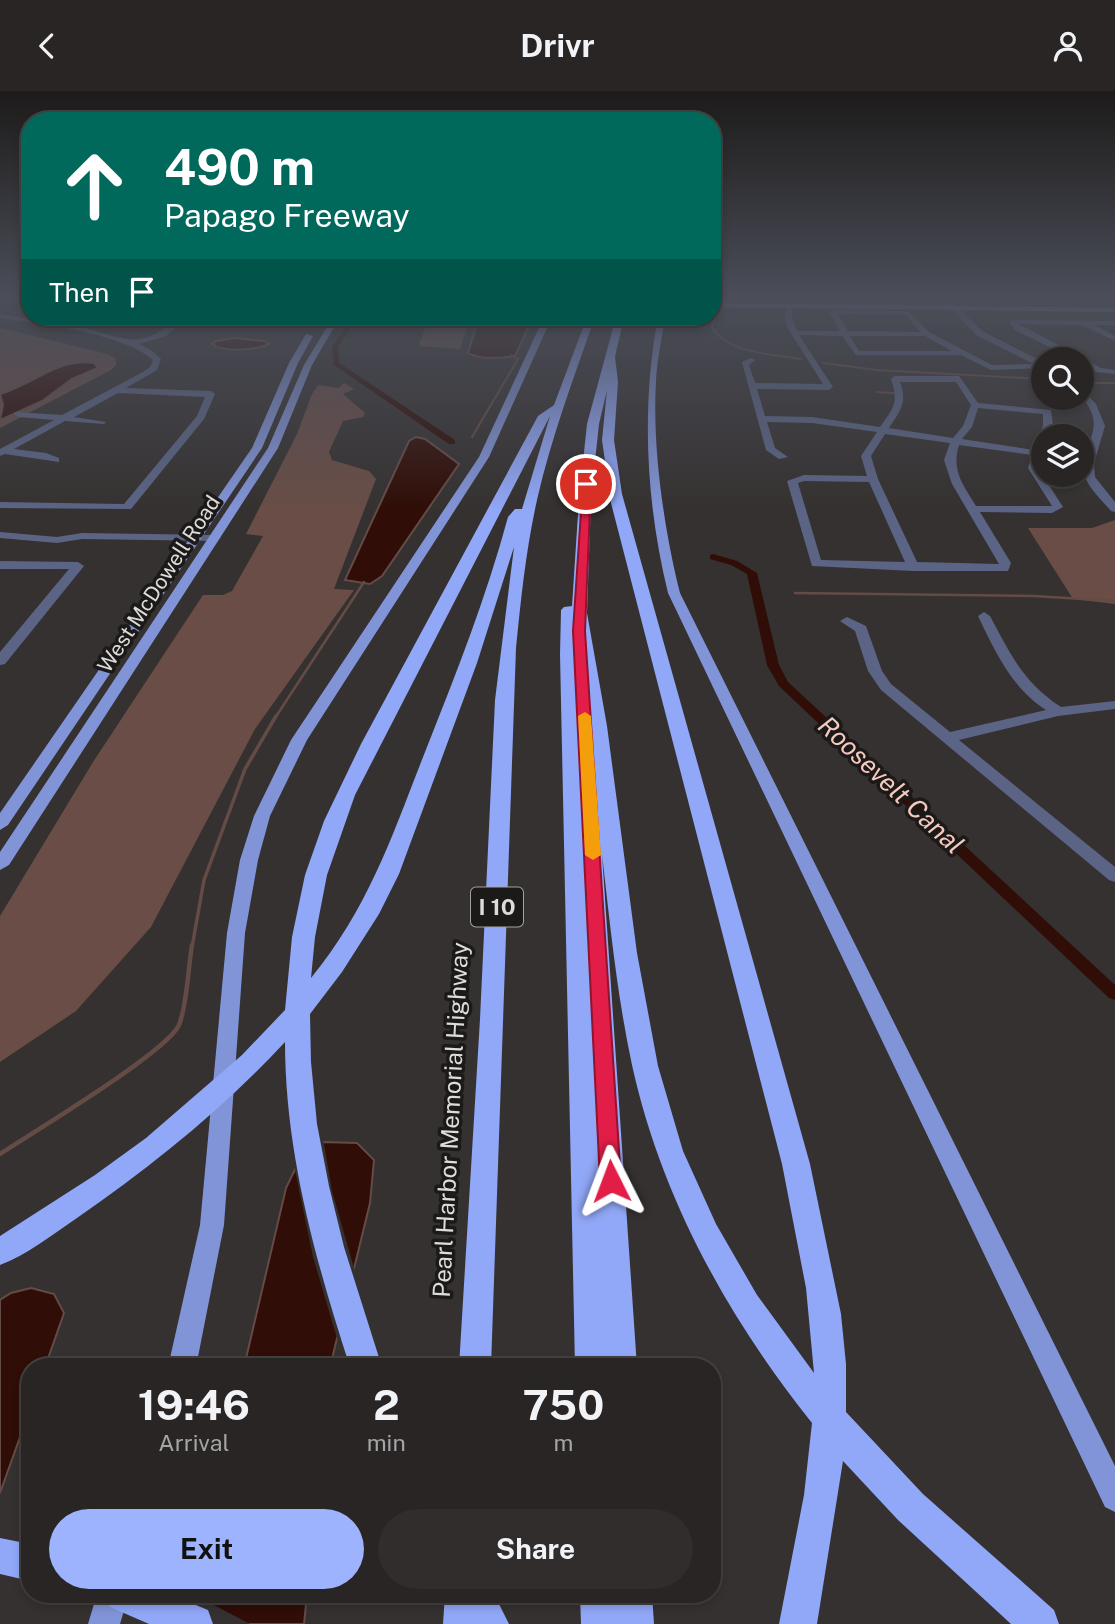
<!DOCTYPE html>
<style>
body{margin:0;font-family:"Public Sans",sans-serif;background:#302d2c;color:#f1f3f6;height:100vh;display:flex;flex-direction:column;font-size:26px;white-space:nowrap}
*{box-sizing:border-box;margin:0}
p{font-size:23px;color:#a5a5a6}
.icon{flex:none;width:38px;height:38px;fill:none;stroke:currentColor;stroke-width:2;stroke-linecap:round;stroke-linejoin:round}
.map{position:relative;flex:1;overflow:hidden}
.details{position:absolute;left:21px;top:1267px;width:700px;height:245px;display:flex;flex-direction:column;background:#282524;border-radius:28px;box-shadow:0 4px 10px #0003,0 0 0 2px #444241}
.details>*{flex:none}
.banner{position:absolute;left:21px;top:21px;width:700px;height:214px;border-radius:28px;box-shadow:0 4px 10px #0003,0 0 0 2px #444241;background:#00695c;color:#fff;overflow:hidden}
.buttons{position:absolute;left:1031px;top:256px;display:grid;gap:14px}
.buttons a{display:grid;place-items:center;width:63px;height:63px;border-radius:50%;background:#282524;box-shadow:0 4px 10px #0003,0 0 0 2px #444241;font-size:35px}
.pin{position:absolute;display:grid;place-items:center;width:60px;height:60px;color:#fff;margin:-30px;border:4px solid #fff;border-radius:50%;box-shadow:0 2px 7px #0007}
.me{position:absolute;width:77px;margin:-38px;rotate:357deg;stroke-linejoin:round;filter:drop-shadow(0 0 5px #0008)}
.turn{display:flex;align-items:center;gap:24px;height:147px;padding:0 28px;font-size:32px}
.turn .icon{width:91px;height:91px;stroke-width:2.5}
.turn b{display:block;font-size:49px;line-height:60px}
.then{display:flex;align-items:center;height:66px;padding:0 28px;background:#0003;gap:14px;font-size:26px}
.eta{display:flex;justify-content:space-evenly;align-items:center;height:119px;text-align:center}
.eta b{font-size:42px;font-weight:700;line-height:49px}
.primary-button{display:flex;gap:14px;margin-top:auto;padding:14px 28px}
.primary-button a{flex:1;height:80px;border-radius:42px;background:#9eb3fd;color:#111;font-size:28px;font-weight:700;line-height:80px;text-align:center}
.primary-button a+a{background:#302d2c;color:#f1f3f6}
header{display:flex;justify-content:space-between;align-items:center;height:91px;padding:0 28px;background:#282524;font-size:32px;font-weight:700}
.map>svg:first-child{display:block}
.green{fill:#694d46}
.water{fill:#300d06;stroke:#644b46;stroke-width:2}
.pier{fill:#353130}
.lines{fill:none;stroke-linecap:round;stroke-linejoin:round}
.stream-far3{stroke:#644b46;stroke-width:2}
.stream-far2{stroke:#644b46;stroke-width:2.5}
.stream-far1{stroke:#644b46;stroke-width:3.5}
.stream{stroke:#644b46;stroke-width:4.5}
.canal{fill:#300d06;fill-rule:evenodd}
.minor{fill:#5b6485;fill-rule:evenodd}
.major{fill:#8194d7;fill-rule:evenodd}
.highway{fill:#91a7f7;fill-rule:evenodd}
.route{fill:#e11d48;stroke:#92132f;stroke-width:2}
.slow{fill:#f59e0b}
.labels{text-anchor:middle;stroke-width:7;stroke-linejoin:round;paint-order:stroke}
.far-street-label{font-size:21px;fill:#dedcdb;stroke:#1b1a19}
.shield{fill:#1b1a19;stroke:#a4a2a1;stroke-width:2}
.shield-label{font-size:23px;font-weight:bold;fill:#dedcdb}
.street-label{font-size:24px;fill:#dedcdb;stroke:#1b1a19}
.water-label{font-size:26px;font-style:italic;fill:#f6c9be;stroke:#1b1a19}
</style>
<header><svg class="icon" aria-label="back" viewBox="0 0 24 24"><path d="M15 5l-7 7 7 7"/></svg>Drivr<svg class="icon" aria-label="person" viewBox="0 0 24 24"><circle cx="12" cy="8" r="4"/><path d="M4 21q1-7 8-7t8 7"/></svg></header>
<div class="map">
<svg width="1115" height="1533" viewBox="0 0 1115 1533">
<rect width="100%" height="100%" fill="#353130"/>
<g class="green">
<polygon points="428,226 471,226 460,258 419,255"/>
<polygon points="0,237 108,263 116,268 116,274 111,279 0,337"/>
<polygon points="344,292 354,298 343,303 365,322 363,326 343,330 329,361 332,369 369,380 376,388 334,498 354,499 255,638 151,836 76,920 0,971 0,825 93,671 203,504 223,504 232,500 263,445 246,443 297,343 312,303 318,294 339,297"/>
<polygon points="1115,429 1115,513 1073,508 1028,437 1092,437"/>
</g>
<g class="water">
<path d="M479 226H533L515 265C501 267 480 269 468 262Z"/>
<path d="M235 247 264 250 269 253C257 259 223 262 212 253L216 250Z"/>
<path d="M85 271 94 272 98 277 72 288 42 310 0 329 3 314 0 303C32 294 49 273 85 271Z"/>
<polygon points="416,346 425,348 459,373 382,485 370,493 345,489 409,350"/>
<polygon points="322,1051 357,1052 374,1069 370,1112 330,1276 244,1276 286,1097 303,1062"/>
<polygon points="31,1197 54,1203 64,1222 45,1276 30,1276 30,1318 0,1402 0,1209 11,1202"/>
<polygon points="189,1503 307,1503 304,1533 182,1533"/>
</g>
<g class="pier">
<polygon points="323,1047 332,1100 356,1184 339,1254 313,1166 294,1074 301,1059"/>
<polygon points="186,1503 193,1503 250,1533 179,1533"/>
</g>
<g class="lines">
<g class="stream-far3">
<path d="M717 219 712 237C730 263 772 263 801 268"/>
<polyline points="823,272 877,279 1043,288"/>
<polyline points="1082,292 1115,292"/>
<polyline points="877,301 894,302"/>
<polyline points="472,346 518,268 511,264"/>
</g>
<g class="stream-far2">
<polyline points="795,502 1034,505 1115,510"/>
<polyline points="275,627 364,491"/>
</g>
<polyline class="stream-far1" points="192,856 204,789 245,678 276,625"/>
<path class="stream" d="M0 1063C32 1042 167 961 179 934 187 914 188 878 192 854"/>
<g class="canal">
<polygon points="352,226 358,226 338,256 339,272 455,349 455,353 449,353 334,274 332,256"/>
<polygon points="713,463 737,470 757,482 779,574 788,591 1115,894 1115,909 1109,907 779,595 767,574 747,483 731,474 710,468 710,464"/>
</g>
<g class="minor">
<polygon points="721,205 784,205 784,206 781,208"/>
<polygon points="844,205 853,205 858,209 855,211"/>
<path d="M902 205H947L982 240 1043 271V277L991 279 961 264H856L842 245 799 244 833 296 829 299 757 298 765 325 812 326 880 336C894 316 899 312 891 288L895 285H959L978 312 1051 319 1053 334 1049 345H1043V366L1038 377 1063 416 1052 422 980 421 1011 472 1008 480H913L812 475 787 390 804 384 867 385 861 365 877 341 812 332 767 331 775 357 788 366 779 368 766 359 742 271 751 267 755 269 749 274 755 292 823 293 787 236 785 226 786 215 793 217 792 226 797 240H840L829 221 833 219 908 220 929 241 992 274 1034 273 976 244 943 209ZM838 223 906 224 920 241 848 240ZM850 245H925L952 260H859ZM900 291H956L971 314 963 335 953 347 889 337C900 320 908 311 900 291ZM978 317 1043 323V334L1034 359 962 348 972 336ZM885 343 950 352 944 369 952 393 999 473 917 471 878 388 871 365ZM959 354 1032 364 1028 377 1052 415H976C963 394 951 379 959 354ZM804 390 869 391 905 471 821 469 798 392Z"/>
<path d="M0 223 79 237 109 226H118L87 238C133 250 140 258 180 226H188L166 245 139 253 151 259 161 268 157 279 126 297 211 300 215 303 204 328 131 418 0 417V411L124 413 197 325 205 306 118 302 74 326 106 331 104 333 65 330 14 358 46 362 59 367V371L5 363 0 365V358L54 329 19 326 14 323 16 321 62 324 143 281 150 276 153 269C123 242 40 233 0 227Z"/>
<polygon points="1013,229 1115,230 1115,234 1094,234 1115,245 1115,250 1082,234 1019,233 1101,277 1115,279 1115,283 1096,281 1082,271 1082,268 1074,268 1015,239 1009,231"/>
<path d="M1082 298 1096 313 1105 335 1094 372 1095 386 1115 411V421L1111 420C1103 410 1088 397 1085 385 1076 354 1111 341 1082 306Z"/>
<polygon points="0,441 57,446 82,442 215,444 221,447 215,450 82,448 57,452 0,447"/>
<polygon points="0,470 78,471 84,475 5,573 0,574 0,561 69,478 0,478"/>
<path d="M984 521 990 525C1011 564 1023 591 1061 616L1115 610V618L1058 625 959 649 1115 776V791L1109 789 881 599 868 580 855 540 840 530 847 526 866 535 882 580 891 593 950 641 1046 619C1011 596 996 562 978 525Z"/>
</g>
<g class="major">
<polygon points="0,205 30,206 30,210 0,209"/>
<polygon points="712,212 1115,217 1115,221 712,216"/>
<polygon points="333,226 340,226 312,274 278,357 9,774 0,779 0,761 268,357 304,274"/>
<polygon points="544,226 552,226 489,366 307,649 270,725 258,769 245,842 224,1134 196,1276 168,1276 200,1134 227,842 240,769 254,725 291,649 479,366"/>
<path d="M658 226H665C662 247 657 269 656 290 652 355 664 439 680 502L1115 1375V1421L1105 1416 668 502C646 412 641 317 658 226Z"/>
<polygon points="306,243 313,245 298,272 262,357 8,734 0,739 0,722 252,357 289,272"/>
<polygon points="97,1503 129,1503 120,1533 88,1533"/>
</g>
<g class="highway">
<path d="M587 226H595C574 286 551 347 537 409 526 458 521 508 516 557L491 1276H459L480 928 495 609 514 456 477 572 399 783 379 823 342 881 310 923 311 971 317 1033 329 1095 344 1156 382 1276H350C316 1171 285 1062 285 951 223 1018 152 1075 77 1127 53 1143 27 1164 0 1174V1145L95 1084 146 1047 242 964 285 919 292 846 305 784 324 730 361 653 538 325 554 314ZM550 325 522 418H515L508 426C486 507 456 583 425 661 392 745 369 816 311 887L315 846 327 784 355 704Z"/>
<path d="M616 226H624L615 266 618 291 614 349 622 403 810 1073 841 1223 846 1273V1321L923 1403 1054 1519 1059 1533H1011L898 1429 843 1370 817 1533H779L804 1404 812 1332C728 1227 661 1106 632 974 617 904 610 833 602 763L637 1276H575L560 563 561 519 564 516 572 515 579 408 587 333ZM607 299 602 349 611 412 782 1073 806 1197 814 1282 757 1204 716 1133 683 1060 658 975 637 862 607 635 587 522 591 408 599 333ZM576 547 589 634H579Z"/>
<polygon points="0,1447 30,1453 30,1490 0,1483"/>
<polygon points="104,1503 169,1503 208,1519 213,1533 149,1533 110,1516"/>
<polygon points="445,1503 494,1503 509,1533 443,1533"/>
<polygon points="580,1503 652,1503 654,1533 581,1533"/>
</g>
</g>
<linearGradient id="sky" x2="0" y2="1"><stop stop-color="#1d1b1a"/><stop offset="0.49" stop-color="#4b4e59"/><stop offset="1" stop-color="#4b4e59" stop-opacity="0"/></linearGradient>
<rect width="1115" height="420" fill="url(#sky)"/>
<polygon class="route" points="583,391 591,393 585,540 621,1090 618,1096 611,1099 603,1096 600,1090 573,540"/>
<polygon class="slow" points="585,621 591,625 601,764 593,769 585,764 578,625"/>
<g class="labels">
<g class="far-street-label">
<text transform="translate(159 493) rotate(-57)" y="7">West McDowell Road</text>
</g>
<rect class="shield" x="471" y="796.5" width="52" height="39" rx="5"/>
<g class="shield-label">
<text x="497" y="824">I 10</text>
</g>
<g class="street-label">
<text transform="translate(451 1029) rotate(-87)" y="8">Pearl Harbor Memorial Highway</text>
</g>
<g class="water-label">
<text transform="translate(891 694) rotate(43)" y="9">Roosevelt Canal</text>
</g>
</g>
</svg>
<div class="buttons">
<a><svg class="icon" aria-label="search" viewBox="0 0 24 24"><circle cx="10" cy="10" r="6"/><path d="M15 15l6 6"/></svg></a>
<a><svg class="icon" aria-label="layers" viewBox="0 0 24 24"><path d="M12 4l9 5-9 5-9-5zM3 14l9 5 9-5"/></svg></a>
</div>
<div class="pin" style="left:586px;top:393px;background:#d93025"><svg class="icon" aria-label="arrive" viewBox="0 0 24 24"><path d="M6 21V4h12l-3 4 3 4H6"/></svg></div>
<svg class="me" style="left:611px;top:1090px" viewBox="-20 -20 40 40"><path d="M0-17L14 15 0 8-14 15z" fill="#e11d48" stroke="#fff" stroke-width="4"/></svg>
<div class="banner">
<div class="turn"><svg class="icon" aria-label="ahead" viewBox="0 0 24 24"><path d="M12 20V5M6 11l6-6 6 6"/></svg><div><b>490 m</b>Papago Freeway</div></div>
<div class="then">Then<svg class="icon" aria-label="arrive" viewBox="0 0 24 24"><path d="M6 21V4h12l-3 4 3 4H6"/></svg></div>
</div>
<section class="details">
<div class="eta">
<div><b>19:46</b><p>Arrival</p></div>
<div><b>2</b><p>min</p></div>
<div><b>750</b><p>m</p></div>
</div>
<div class="primary-button"><a>Exit</a><a>Share</a></div>
</section>
</div>
